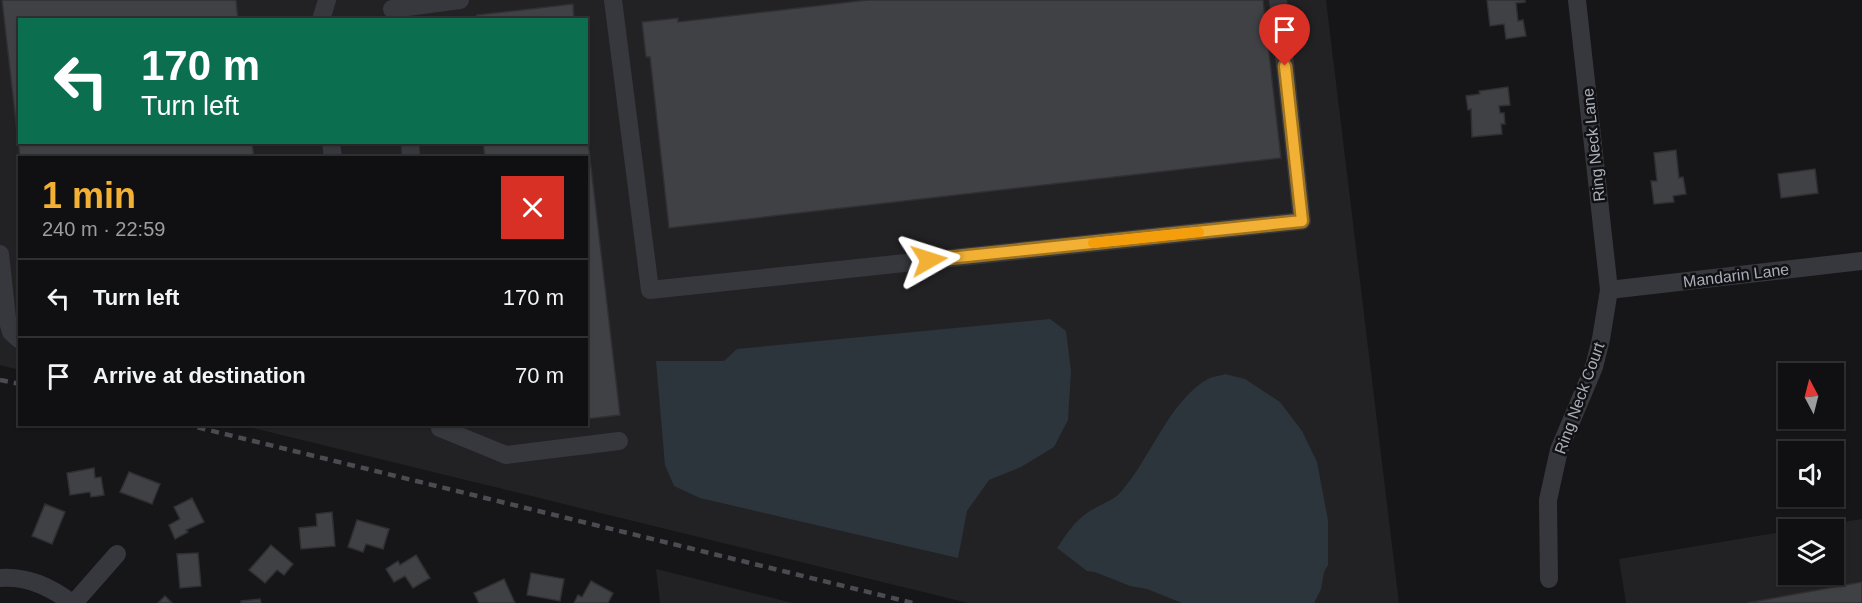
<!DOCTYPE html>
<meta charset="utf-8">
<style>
body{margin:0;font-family:Arial,sans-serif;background:#1e1e20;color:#f1f3f6;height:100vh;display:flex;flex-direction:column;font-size:22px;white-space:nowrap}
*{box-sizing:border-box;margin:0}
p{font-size:20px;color:#9c9d9f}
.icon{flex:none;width:33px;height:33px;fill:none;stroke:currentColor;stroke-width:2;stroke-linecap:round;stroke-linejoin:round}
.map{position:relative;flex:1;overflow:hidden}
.panel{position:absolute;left:18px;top:156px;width:570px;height:270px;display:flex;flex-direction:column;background:#101012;border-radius:0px;box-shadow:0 2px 4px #0004,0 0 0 2px #303032}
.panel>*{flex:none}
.guide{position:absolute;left:18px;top:18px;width:570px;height:126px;border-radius:0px;box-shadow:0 2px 4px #0004,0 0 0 2px #303032;background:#0b6e4f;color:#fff;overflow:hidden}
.needle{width:39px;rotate:353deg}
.fabs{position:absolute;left:1778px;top:363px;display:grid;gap:12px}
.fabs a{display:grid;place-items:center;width:66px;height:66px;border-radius:0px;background:#101012;box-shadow:0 2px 4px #0004,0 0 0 2px #303032;font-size:30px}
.pin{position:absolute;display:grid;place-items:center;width:51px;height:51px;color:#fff;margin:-62px -26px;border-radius:50% 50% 50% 0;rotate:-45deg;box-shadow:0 0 6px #0007}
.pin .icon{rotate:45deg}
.me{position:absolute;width:66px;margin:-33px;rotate:84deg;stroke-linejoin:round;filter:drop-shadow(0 0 4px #0008)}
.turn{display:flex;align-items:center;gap:21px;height:126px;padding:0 24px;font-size:27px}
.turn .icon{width:78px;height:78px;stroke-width:2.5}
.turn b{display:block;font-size:42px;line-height:51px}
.round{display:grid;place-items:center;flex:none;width:63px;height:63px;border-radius:0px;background:#1e1e20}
.overview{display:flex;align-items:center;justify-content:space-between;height:102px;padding:0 24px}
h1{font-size:36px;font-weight:700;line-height:45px;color:#f2b134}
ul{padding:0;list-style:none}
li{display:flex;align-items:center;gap:18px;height:78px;padding:0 24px;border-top:2px solid #303032}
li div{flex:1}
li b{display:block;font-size:22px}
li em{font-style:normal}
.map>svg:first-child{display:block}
.built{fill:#222225;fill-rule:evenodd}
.water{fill:#2c353c}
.building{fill:#404145;stroke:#303034;stroke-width:1.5}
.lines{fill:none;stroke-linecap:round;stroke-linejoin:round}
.minor{stroke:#37383d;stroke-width:18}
.rail{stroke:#4a4c52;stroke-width:4.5;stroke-dasharray:8 6;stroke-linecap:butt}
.route-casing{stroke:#9d7322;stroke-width:15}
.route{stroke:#f2b134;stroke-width:10}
.slow{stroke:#f59e0b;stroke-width:10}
.labels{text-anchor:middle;stroke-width:5;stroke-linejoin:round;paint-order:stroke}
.street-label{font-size:16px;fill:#a8adb8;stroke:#111113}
</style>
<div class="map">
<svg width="1862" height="603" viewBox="0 0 1862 603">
<rect width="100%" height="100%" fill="#161618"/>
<g class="built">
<path d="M0 0H1326L1399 603H968L241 425 586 424V158H20L19 370 0 365ZM20 20H586V142H20Z"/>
<polygon points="1862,519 1862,603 1626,603 1619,559 1788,531 1788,574 1833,574 1833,530 1798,529"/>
<polygon points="656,569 793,603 660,603"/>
</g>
<g class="water">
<polygon points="1050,319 1066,331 1071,371 1068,420 1054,447 1021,467 989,480 967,511 958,558 700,498 674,486 665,465 656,361 724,361 737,349"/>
<path d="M1225 374 1245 379 1280 402 1302 431 1317 462 1328 520V565L1324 572 1321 589 1314 603H1182L1147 589 1130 586 1095 572 1087 571 1057 548C1066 535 1074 522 1087 513 1095 507 1111 501 1118 495 1149 463 1168 401 1208 379 1213 376 1220 376 1225 374Z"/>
</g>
<g class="building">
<polygon points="2,0 236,0 238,20 20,20 20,142 252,142 254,158 20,158"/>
<polygon points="867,0 1263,0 1281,158 669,228 650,57 646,57 642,22 678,18 678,22"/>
<polygon points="1487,0 1525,0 1525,2 1516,3 1518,21 1523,20 1526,36 1506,39 1504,24 1490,26"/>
<polygon points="573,4 574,20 473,20 477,15"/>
<polygon points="1508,87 1510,105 1499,106 1500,113 1504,113 1505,124 1501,124 1502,134 1472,137 1471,109 1468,110 1466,96 1480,94 1479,91"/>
<polygon points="586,124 620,415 586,419 586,158 485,158 483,142 586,142"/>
<polygon points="1676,150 1679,178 1683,177 1686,194 1673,196 1674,202 1654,204 1651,181 1657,181 1654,153"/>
<polygon points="1815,169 1818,193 1781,198 1778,174"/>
<polygon points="94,468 95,478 101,477 104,495 91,497 90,492 70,495 67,473"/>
<polygon points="129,472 160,484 152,504 120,492"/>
<polygon points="192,498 204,522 186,530 188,532 175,539 169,525 180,519 174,507"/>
<polygon points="45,504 65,512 52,544 32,536"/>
<polygon points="332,512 335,546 301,549 299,528 317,526 316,514"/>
<polygon points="357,520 389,529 383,549 366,544 363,552 348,547"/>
<polygon points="271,545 293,564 284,575 277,570 265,583 249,570"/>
<polygon points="198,553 201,586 180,588 177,554"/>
<polygon points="416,555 430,578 413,588 405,576 394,582 386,569 398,561 400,565"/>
<polygon points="531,573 564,579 560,601 527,595"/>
<polygon points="504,579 515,603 479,603 474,593"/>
<polygon points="591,581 613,593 608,603 574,603 578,595 582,597"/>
<polygon points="1862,582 1862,603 1747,603"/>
<polygon points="165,596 172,603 158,603"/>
<polygon points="260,599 261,603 241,603 241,601"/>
</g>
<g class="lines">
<g class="minor">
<polyline points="613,0 650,290 1302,221 1278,0"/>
<polyline points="392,9 460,0"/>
<polyline points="321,20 327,0"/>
<polyline points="331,142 333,158"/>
<polyline points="410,142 411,158"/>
<polyline points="0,254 7,318 11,332 20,340"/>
<polyline points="1609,290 1862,261"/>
<polyline points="440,424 440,428 506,455 619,441"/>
<path d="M0 578C28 576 50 587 72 603"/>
<polyline points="1549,579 1548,500 1559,450 1594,367 1601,339 1609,290 1577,0"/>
<polyline points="74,603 117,554"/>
</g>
<g class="rail">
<polyline points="0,380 20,384"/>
<polyline points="184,424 913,603"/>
</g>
</g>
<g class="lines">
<defs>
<polyline id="route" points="929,260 1302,221 1285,66"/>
</defs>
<use href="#route" class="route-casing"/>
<use href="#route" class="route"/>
<polyline class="slow" points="1093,243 1199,232"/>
</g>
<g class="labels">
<g class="street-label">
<text transform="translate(1593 145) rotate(-96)" y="6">Ring Neck Lane</text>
<text transform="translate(1736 275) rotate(-7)" y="6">Mandarin Lane</text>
<text transform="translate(1579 398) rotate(-70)" y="6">Ring Neck Court</text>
</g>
</g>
</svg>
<div class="fabs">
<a><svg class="needle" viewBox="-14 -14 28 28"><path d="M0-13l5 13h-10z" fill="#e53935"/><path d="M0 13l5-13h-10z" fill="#9c9d9f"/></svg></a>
<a><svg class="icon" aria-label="sound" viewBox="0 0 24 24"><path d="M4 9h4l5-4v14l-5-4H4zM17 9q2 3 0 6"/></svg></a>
<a><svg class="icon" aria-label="layers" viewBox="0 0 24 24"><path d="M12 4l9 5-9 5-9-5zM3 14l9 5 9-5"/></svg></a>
</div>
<div class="pin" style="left:1285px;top:66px;background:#d93025"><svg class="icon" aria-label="arrive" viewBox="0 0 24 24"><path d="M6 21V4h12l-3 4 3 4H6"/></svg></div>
<svg class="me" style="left:929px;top:260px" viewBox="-20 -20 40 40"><path d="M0-17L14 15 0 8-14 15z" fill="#f2b134" stroke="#fff" stroke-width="4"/></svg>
<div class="guide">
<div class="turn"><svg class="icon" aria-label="left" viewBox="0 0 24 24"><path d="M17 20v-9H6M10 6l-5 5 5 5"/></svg><div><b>170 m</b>Turn left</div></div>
</div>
<section class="panel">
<div class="overview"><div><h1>1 min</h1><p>240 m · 22:59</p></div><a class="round" style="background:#d93025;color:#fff"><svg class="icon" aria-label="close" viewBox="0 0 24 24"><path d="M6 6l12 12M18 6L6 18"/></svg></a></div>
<ul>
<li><svg class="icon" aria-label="left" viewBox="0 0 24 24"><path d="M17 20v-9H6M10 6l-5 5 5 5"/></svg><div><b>Turn left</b></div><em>170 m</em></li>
<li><svg class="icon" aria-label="arrive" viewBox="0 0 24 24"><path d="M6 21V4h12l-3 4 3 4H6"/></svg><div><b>Arrive at destination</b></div><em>70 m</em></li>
</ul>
</section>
</div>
